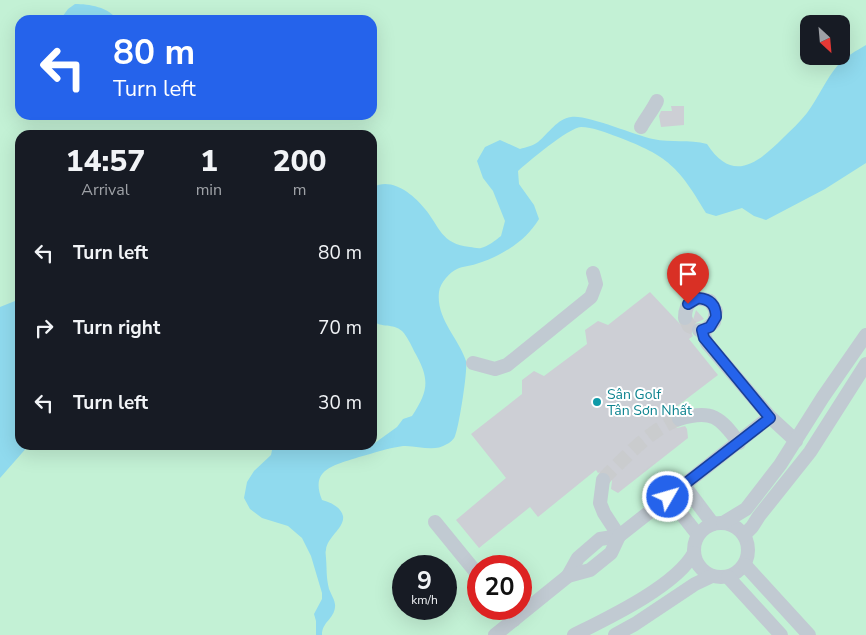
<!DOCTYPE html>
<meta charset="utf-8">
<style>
body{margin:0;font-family:"Nunito Sans",sans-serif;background:#20242c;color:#f1f3f6;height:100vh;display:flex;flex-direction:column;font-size:19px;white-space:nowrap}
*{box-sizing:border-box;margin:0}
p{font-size:16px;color:#9ea1a6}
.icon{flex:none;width:28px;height:28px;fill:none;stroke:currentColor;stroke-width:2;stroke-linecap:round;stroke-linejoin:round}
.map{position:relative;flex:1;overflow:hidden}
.details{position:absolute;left:15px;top:130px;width:362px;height:320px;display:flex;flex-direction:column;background:#171b24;border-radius:15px;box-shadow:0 5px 20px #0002}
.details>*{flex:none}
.banner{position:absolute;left:15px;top:15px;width:362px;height:105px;border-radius:15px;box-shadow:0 5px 20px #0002;background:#2563eb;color:#fff;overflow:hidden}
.needle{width:32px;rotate:154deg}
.controls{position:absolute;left:800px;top:15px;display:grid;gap:10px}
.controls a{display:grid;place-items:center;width:50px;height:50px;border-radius:10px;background:#171b24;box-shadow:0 5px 20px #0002;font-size:25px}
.speed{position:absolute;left:392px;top:555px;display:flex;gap:10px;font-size:25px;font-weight:700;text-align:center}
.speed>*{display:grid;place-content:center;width:65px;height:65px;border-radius:50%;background:#171b24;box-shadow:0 5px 20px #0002;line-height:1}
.speed small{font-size:12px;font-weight:400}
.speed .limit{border:8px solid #d22;background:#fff;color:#111}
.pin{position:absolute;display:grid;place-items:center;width:42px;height:42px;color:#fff;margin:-51px -21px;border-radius:50% 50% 50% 0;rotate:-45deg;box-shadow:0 0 5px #0007}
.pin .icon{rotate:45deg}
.me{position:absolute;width:55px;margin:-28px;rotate:52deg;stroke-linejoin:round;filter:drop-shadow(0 0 4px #0008)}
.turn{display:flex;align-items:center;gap:18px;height:105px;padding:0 15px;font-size:22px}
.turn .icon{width:65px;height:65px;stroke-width:2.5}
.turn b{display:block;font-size:35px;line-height:42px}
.eta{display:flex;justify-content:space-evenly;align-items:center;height:85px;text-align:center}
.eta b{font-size:30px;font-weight:800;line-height:35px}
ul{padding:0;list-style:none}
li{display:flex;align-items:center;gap:15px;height:75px;padding:0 15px}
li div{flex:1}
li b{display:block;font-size:19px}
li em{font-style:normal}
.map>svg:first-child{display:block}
.green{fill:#c3f1d5;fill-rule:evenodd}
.water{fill:#90daee}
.building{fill:#cdcfd5}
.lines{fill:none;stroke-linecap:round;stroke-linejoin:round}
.minor-tunnel{stroke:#caccce;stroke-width:14;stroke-dasharray:14 7;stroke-linecap:butt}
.minor{stroke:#c1cad2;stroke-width:14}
.route-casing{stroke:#184099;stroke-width:12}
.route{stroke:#2563eb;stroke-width:9}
.culture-dot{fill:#0f9aa8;stroke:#fff;stroke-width:2}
.labels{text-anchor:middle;stroke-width:4;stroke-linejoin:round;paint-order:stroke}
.culture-label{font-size:14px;fill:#0d838f;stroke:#fff;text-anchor:start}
</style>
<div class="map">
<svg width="866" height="635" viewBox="0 0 866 635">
<rect width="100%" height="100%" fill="#f5f3f3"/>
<path class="green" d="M0 0H866V635H0ZM20 20H372V115H20ZM809 24H841V56H809ZM20 135H372V445H20ZM404 566H446V609H404ZM479 566H521V609H479Z"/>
<g class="water">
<path d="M75 4C89 4 109 7 117 20H60L68 9Z"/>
<path d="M866 45V163L825 189 766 220 754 216 742 208 716 216 706 213C679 167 668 156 618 137 607 133 592 127 581 127 568 128 528 162 518 171L519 184 534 205 539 219C530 233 522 241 507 250 498 256 486 261 476 264 470 266 463 266 457 269 450 272 440 283 439 292 436 319 458 337 466 361 468 369 459 427 455 436 454 439 450 443 447 444 433 453 418 445 403 446 388 448 374 453 359 457 336 465 309 468 322 500 330 502 341 507 343 516 345 528 327 537 326 550 325 553 326 555 326 558 327 571 326 576 329 589 331 594 336 602 335 607 334 619 322 622 322 635H316V621L314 614 322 599V593L311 556 302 538 288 526 262 518 250 509 244 498 247 482 254 471 271 455 273 445H372L397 427 403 419 412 416C429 390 430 379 414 351 411 345 407 336 402 331 393 323 381 328 373 321V187C392 177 413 194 425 209 440 227 441 244 470 247 473 247 478 249 481 248 487 247 496 240 501 236L505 221 493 191 483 178 477 161 485 147 500 140 520 149C526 147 533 146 538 142 549 133 557 119 571 117 586 114 634 135 653 139 671 143 689 139 707 144 732 183 757 164 783 138 791 130 800 122 807 113 818 98 826 79 838 65 846 56 856 51 866 45Z"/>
<polygon points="20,299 20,445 29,445 0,478 0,307"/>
</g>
<g class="building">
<polygon points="671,106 684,106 684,125 661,127 659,116 661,111 672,111"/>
<polygon points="650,292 681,325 685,327 692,323 696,310 704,319 692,325 690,330 693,336 689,339 718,375 672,410 674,412 671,416 670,421 672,425 677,428 685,426 687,429 688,438 618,493 611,489 612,481 609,473 604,471 598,473 596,470 538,517 530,507 479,548 456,520 506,478 471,434 522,394 522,380 534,371 544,376 587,344 585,330 598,321 608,325"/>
</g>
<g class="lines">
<g class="minor-tunnel">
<polyline points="685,318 689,326 699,330"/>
<path d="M603 480 606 476C628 455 651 429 679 419"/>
</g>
<g class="minor">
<path d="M641 127C646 118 652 111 657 101"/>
<path d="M685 318C685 302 694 295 710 301L716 311 714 322 705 330H699"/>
<polyline points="702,330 707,343 770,417 796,441"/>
<polyline points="473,363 495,369 507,365 591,297 596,284 593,273"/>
<path d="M679 419C712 409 720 417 739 443"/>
<polyline points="603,480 600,503 604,513 619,536"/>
<polyline points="683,484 713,524"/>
<polyline points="668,497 698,535"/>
<polyline points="435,522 479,576"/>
<circle cx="721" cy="550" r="27"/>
<polyline points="723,523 746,509 780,465 823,397 866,335"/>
<polyline points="744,535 752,527 759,516 810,452 866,364"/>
<polyline points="745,565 809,635"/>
<polyline points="568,576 578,558 600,539 619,536"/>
<polyline points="728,577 781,635"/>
<polyline points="504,609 514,620"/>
<polyline points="495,635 568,576 590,570 611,553 619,536 770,417"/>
<path d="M574 635C608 618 676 586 694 553"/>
<polyline points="615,635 635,624 695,584 712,576"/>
</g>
</g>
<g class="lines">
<defs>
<path id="route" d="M668 497 770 418 704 338 702 330 710 327 716 317C716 305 710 299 698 298L688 304"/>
</defs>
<use href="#route" class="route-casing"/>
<use href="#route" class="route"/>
</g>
<circle class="culture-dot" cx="597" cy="402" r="5"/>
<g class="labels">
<g class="culture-label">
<text x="607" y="399">Sân Golf<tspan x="607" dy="16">Tân Sơn Nhất</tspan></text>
</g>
</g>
</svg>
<div class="controls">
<a><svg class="needle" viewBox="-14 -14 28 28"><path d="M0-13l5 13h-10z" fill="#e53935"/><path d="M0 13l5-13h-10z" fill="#9ea1a6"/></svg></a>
</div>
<div class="speed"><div>9<small>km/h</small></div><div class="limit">20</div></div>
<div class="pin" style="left:688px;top:304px;background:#d93025"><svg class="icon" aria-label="arrive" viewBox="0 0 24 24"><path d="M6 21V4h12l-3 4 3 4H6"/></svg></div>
<svg class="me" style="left:668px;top:497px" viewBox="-20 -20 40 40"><circle r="17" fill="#2563eb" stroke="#fff" stroke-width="3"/><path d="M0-11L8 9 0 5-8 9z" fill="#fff"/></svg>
<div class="banner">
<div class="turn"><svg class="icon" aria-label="left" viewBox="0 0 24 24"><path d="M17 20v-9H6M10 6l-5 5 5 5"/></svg><div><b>80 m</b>Turn left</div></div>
</div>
<section class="details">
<div class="eta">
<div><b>14:57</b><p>Arrival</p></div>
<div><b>1</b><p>min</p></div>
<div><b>200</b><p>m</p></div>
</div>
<ul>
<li><svg class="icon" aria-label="left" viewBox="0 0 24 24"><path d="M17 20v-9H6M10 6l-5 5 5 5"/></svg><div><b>Turn left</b></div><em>80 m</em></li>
<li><svg class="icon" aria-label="right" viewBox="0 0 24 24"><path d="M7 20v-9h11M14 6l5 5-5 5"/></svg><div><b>Turn right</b></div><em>70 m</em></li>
<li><svg class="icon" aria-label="left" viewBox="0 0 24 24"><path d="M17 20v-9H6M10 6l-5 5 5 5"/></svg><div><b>Turn left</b></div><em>30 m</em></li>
</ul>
</section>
</div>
